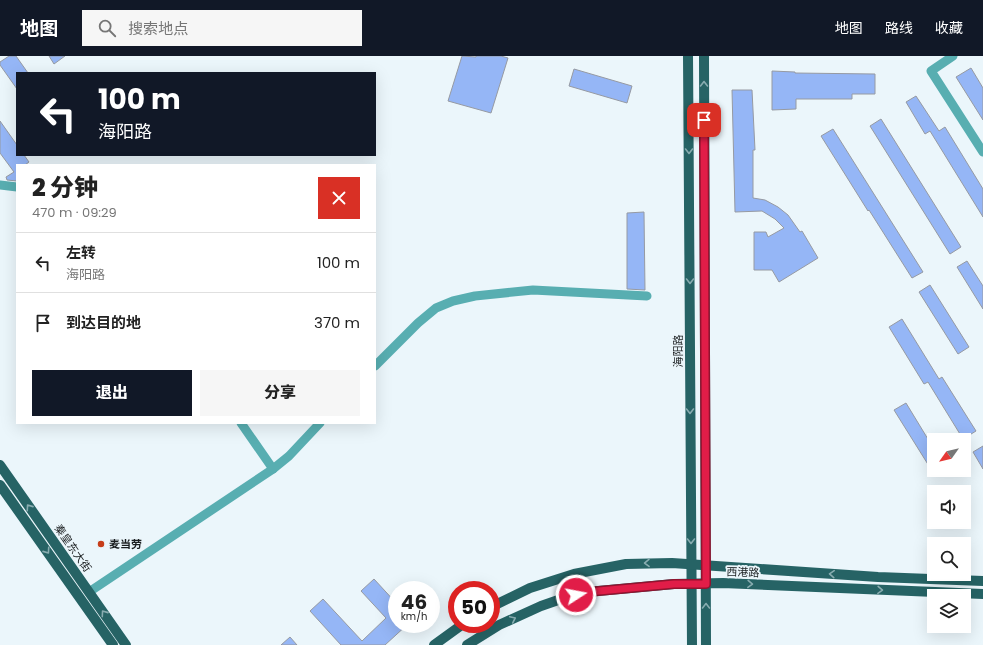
<!DOCTYPE html>
<html lang="zh">
<meta charset="utf-8">
<style>
body{margin:0;font-family:Poppins,"Noto Sans SC",sans-serif;background:#f6f6f6;color:#222;height:100vh;display:flex;flex-direction:column;font-size:15px;white-space:nowrap}
*{box-sizing:border-box;margin:0}
p{font-size:13px;color:#767676}
.icon{flex:none;width:22px;height:22px;fill:none;stroke:currentColor;stroke-width:2;stroke-linecap:round;stroke-linejoin:round}
.map{position:relative;flex:1;overflow:hidden}
.side{position:absolute;left:16px;top:108px;width:360px;height:260px;display:flex;flex-direction:column;background:#fff;border-radius:0px;box-shadow:0 4px 16px #0002}
.side>*{flex:none}
.banner{position:absolute;left:16px;top:16px;width:360px;height:84px;border-radius:0px;box-shadow:0 4px 16px #0002;background:#111827;color:#fff;overflow:hidden}
.needle{width:26px;rotate:236deg}
.fabs{position:absolute;left:927px;top:377px;display:grid;gap:8px}
.fabs a{display:grid;place-items:center;width:44px;height:44px;border-radius:0px;background:#fff;box-shadow:0 4px 16px #0002;font-size:20px}
.speed{position:absolute;left:388px;top:525px;display:flex;gap:8px;font-size:20px;font-weight:700;text-align:center}
.speed>*{display:grid;place-content:center;width:52px;height:52px;border-radius:50%;background:#fff;box-shadow:0 4px 16px #0002;line-height:1}
.speed small{font-size:10px;font-weight:400}
.speed .limit{border:6px solid #d22;background:#fff;color:#111}
.pin{position:absolute;display:grid;place-items:center;width:34px;height:34px;color:#fff;margin:-17px;border-radius:8px;box-shadow:0 2px 6px #0006}
.me{position:absolute;width:44px;margin:-22px;rotate:79deg;stroke-linejoin:round;filter:drop-shadow(0 0 3px #0008)}
.turn{display:flex;align-items:center;gap:14px;height:84px;padding:0 16px;font-size:18px}
.turn .icon{width:52px;height:52px;stroke-width:2.5}
.turn b{display:block;font-size:28px;line-height:34px}
.round{display:grid;place-items:center;flex:none;width:42px;height:42px;border-radius:0px;background:#f6f6f6}
.overview{display:flex;align-items:center;justify-content:space-between;height:68px;padding:0 16px}
h1{font-size:24px;font-weight:800;line-height:30px}
.cta{display:flex;gap:8px;margin-top:auto;padding:8px 16px}
.cta a{flex:1;height:46px;border-radius:0px;background:#111827;color:#fff;font-size:16px;font-weight:800;line-height:46px;text-align:center}
.cta a+a{background:#f6f6f6;color:#222}
ul{padding:0;list-style:none}
li{display:flex;align-items:center;gap:12px;height:60px;padding:0 16px;border-top:1px solid #e0e0e0}
li div{flex:1}
li b{display:block;font-size:15px}
li em{font-style:normal}
header{display:flex;align-items:center;gap:24px;box-sizing:border-box;height:56px;padding:0 20px;background:#111827;color:#fff}
header strong{font-size:19px}
nav{display:flex;gap:22px;margin-inline-start:auto;font-size:14px}
.search{width:280px;height:36px;background:#f6f6f6;display:flex;align-items:center;gap:10px;box-sizing:border-box;padding:0 14px;border-radius:0px;color:#767676;font-size:15px}
.map>svg:first-child{display:block}
.building{fill:#95b6f6;stroke:#969aa2}
.lines{fill:none;stroke-linecap:round;stroke-linejoin:round}
.minor{stroke:#58aeb1;stroke-width:9}
.major{stroke:#266365;stroke-width:10}
.oneway{stroke:#88acb0}
.route-casing{stroke:#92132f;stroke-width:10}
.route{stroke:#e11d48;stroke-width:7}
.poi-dot{fill:#c63d19;stroke:#ebf6fb;stroke-width:1.5}
.labels{text-anchor:middle;stroke-width:3.5;stroke-linejoin:round;paint-order:stroke}
.street-label{font-size:11px;fill:#1a1e20;stroke:#ebf6fb}
.poi-label{font-size:11px;font-weight:bold;fill:#1a1e20;stroke:#ebf6fb;text-anchor:start}
</style>
<header>
<strong>地图</strong>
<div class="search"><svg class="icon" aria-label="search" viewBox="0 0 24 24"><circle cx="10" cy="10" r="6"/><path d="M15 15l6 6"/></svg>搜索地点</div>
<nav><a>地图</a><a>路线</a><a>收藏</a></nav>
</header>
<div class="map">
<svg width="983" height="589" viewBox="0 0 983 589">
<rect width="100%" height="100%" fill="#ebf6fb"/>
<g class="building">
<polygon points="9,0 16,0 28,17 17,17 17,33 0,9 0,6"/>
<polygon points="49,0 65,0 54,8"/>
<polygon points="462,0 476,1 476,0 501,0 508,2 491,57 448,45"/>
<polygon points="971,12 983,32 983,64 956,21"/>
<polygon points="574,13 632,30 627,47 569,30"/>
<polygon points="772,15 795,16 795,17 875,18 875,38 852,38 852,43 796,43 796,53 772,54"/>
<polygon points="732,34 752,34 755,94 753,94 753,142 765,144 778,151 788,159 800,176 802,175 818,202 779,226 772,214 754,214 754,176 766,176 768,181 784,172 775,163 762,155 735,156"/>
<polygon points="916,40 939,75 945,71 983,133 983,161 930,75 925,78 906,46"/>
<polygon points="881,63 961,191 950,198 870,70"/>
<polygon points="0,65 17,89 17,99 24,99 29,106 25,109 17,109 17,125 7,124 6,121 14,116 0,97"/>
<polygon points="833,73 923,216 912,222 869,154 868,155 821,80"/>
<polygon points="644,156 645,234 627,233 627,157"/>
<polygon points="967,205 983,230 983,253 957,211"/>
<polygon points="930,229 969,291 958,298 919,236"/>
<polygon points="902,263 939,323 942,321 976,375 963,383 928,326 924,328 889,271"/>
<polygon points="906,347 934,393 934,418 894,354"/>
<polygon points="983,390 983,413 973,396"/>
<polygon points="374,523 397,548 397,568 408,568 385,589 341,589 310,555 323,543 362,585 386,562 361,535"/>
<polygon points="290,581 297,589 281,589"/>
</g>
<g class="lines">
<g class="minor">
<polyline points="953,0 931,15 983,96"/>
<polyline points="0,129 17,131"/>
<polyline points="375,310 418,267 436,252 453,245 475,240 533,234 647,240"/>
<polyline points="241,367 273,413"/>
<polyline points="89,536 273,413 289,400 320,367"/>
</g>
<g class="major">
<polyline points="688,0 692,589"/>
<polyline points="704,0 706,589"/>
<polyline points="0,409 126,589"/>
<polyline points="0,429 113,589"/>
<polyline points="491,551 530,532 574,518 626,508 672,507 878,521 983,525"/>
<polyline points="434,589 463,568"/>
<polyline points="467,589 499,569 541,550 564,542 587,536 674,528 723,527 983,538"/>
</g>
</g>
<defs><path id="oneway-chevron" d="M-2-3.5L2.5 0L-2 3.5" fill="none" stroke-width="1.6" stroke-linecap="round" stroke-linejoin="round"/></defs>
<g class="oneway">
<use href="#oneway-chevron" transform="translate(704 28) rotate(-90)"/>
<use href="#oneway-chevron" transform="translate(689 95) rotate(90)"/>
<use href="#oneway-chevron" transform="translate(690 225) rotate(90)"/>
<use href="#oneway-chevron" transform="translate(690 355) rotate(90)"/>
<use href="#oneway-chevron" transform="translate(29 451) rotate(-125)"/>
<use href="#oneway-chevron" transform="translate(691 485) rotate(90)"/>
<use href="#oneway-chevron" transform="translate(47 495) rotate(55)"/>
<use href="#oneway-chevron" transform="translate(647 507) rotate(179)"/>
<use href="#oneway-chevron" transform="translate(832 518) rotate(-176)"/>
<use href="#oneway-chevron" transform="translate(750 528) rotate(2)"/>
<use href="#oneway-chevron" transform="translate(880 534) rotate(2)"/>
<use href="#oneway-chevron" transform="translate(706 550) rotate(-90)"/>
<use href="#oneway-chevron" transform="translate(104 557) rotate(-125)"/>
<use href="#oneway-chevron" transform="translate(513 563) rotate(-25)"/>
</g>
<g class="lines">
<defs>
<polyline id="route" points="576,539 588,536 674,528 706,528 704,64"/>
</defs>
<use href="#route" class="route-casing"/>
<use href="#route" class="route"/>
</g>
<circle class="poi-dot" cx="101" cy="488" r="4"/>
<g class="labels">
<g class="street-label">
<text transform="translate(678 295) rotate(-90)" y="4">海阳路</text>
<text transform="translate(73 492) rotate(55)" y="4">秦皇东大街</text>
<text transform="translate(743 516) rotate(2)" y="4">西港路</text>
</g>
<g class="poi-label">
<text x="109" y="492">麦当劳</text>
</g>
</g>
</svg>
<div class="fabs">
<a><svg class="needle" viewBox="-14 -14 28 28"><path d="M0-13l5 13h-10z" fill="#e53935"/><path d="M0 13l5-13h-10z" fill="#767676"/></svg></a>
<a><svg class="icon" aria-label="sound" viewBox="0 0 24 24"><path d="M4 9h4l5-4v14l-5-4H4zM17 9q2 3 0 6"/></svg></a>
<a><svg class="icon" aria-label="search" viewBox="0 0 24 24"><circle cx="10" cy="10" r="6"/><path d="M15 15l6 6"/></svg></a>
<a><svg class="icon" aria-label="layers" viewBox="0 0 24 24"><path d="M12 4l9 5-9 5-9-5zM3 14l9 5 9-5"/></svg></a>
</div>
<div class="speed"><div>46<small>km/h</small></div><div class="limit">50</div></div>
<div class="pin" style="left:704px;top:64px;background:#d93025"><svg class="icon" aria-label="arrive" viewBox="0 0 24 24"><path d="M6 21V4h12l-3 4 3 4H6"/></svg></div>
<svg class="me" style="left:576px;top:539px" viewBox="-20 -20 40 40"><circle r="17" fill="#e11d48" stroke="#fff" stroke-width="3"/><path d="M0-11L8 9 0 5-8 9z" fill="#fff"/></svg>
<div class="banner">
<div class="turn"><svg class="icon" aria-label="left" viewBox="0 0 24 24"><path d="M17 20v-9H6M10 6l-5 5 5 5"/></svg><div><b>100 m</b>海阳路</div></div>
</div>
<section class="side">
<div class="overview"><div><h1>2 分钟</h1><p>470 m · 09:29</p></div><a class="round" style="background:#d93025;color:#fff"><svg class="icon" aria-label="close" viewBox="0 0 24 24"><path d="M6 6l12 12M18 6L6 18"/></svg></a></div>
<ul>
<li><svg class="icon" aria-label="left" viewBox="0 0 24 24"><path d="M17 20v-9H6M10 6l-5 5 5 5"/></svg><div><b>左转</b><p>海阳路</p></div><em>100 m</em></li>
<li><svg class="icon" aria-label="arrive" viewBox="0 0 24 24"><path d="M6 21V4h12l-3 4 3 4H6"/></svg><div><b>到达目的地</b></div><em>370 m</em></li>
</ul>
<div class="cta"><a>退出</a><a>分享</a></div>
</section>
</div>
